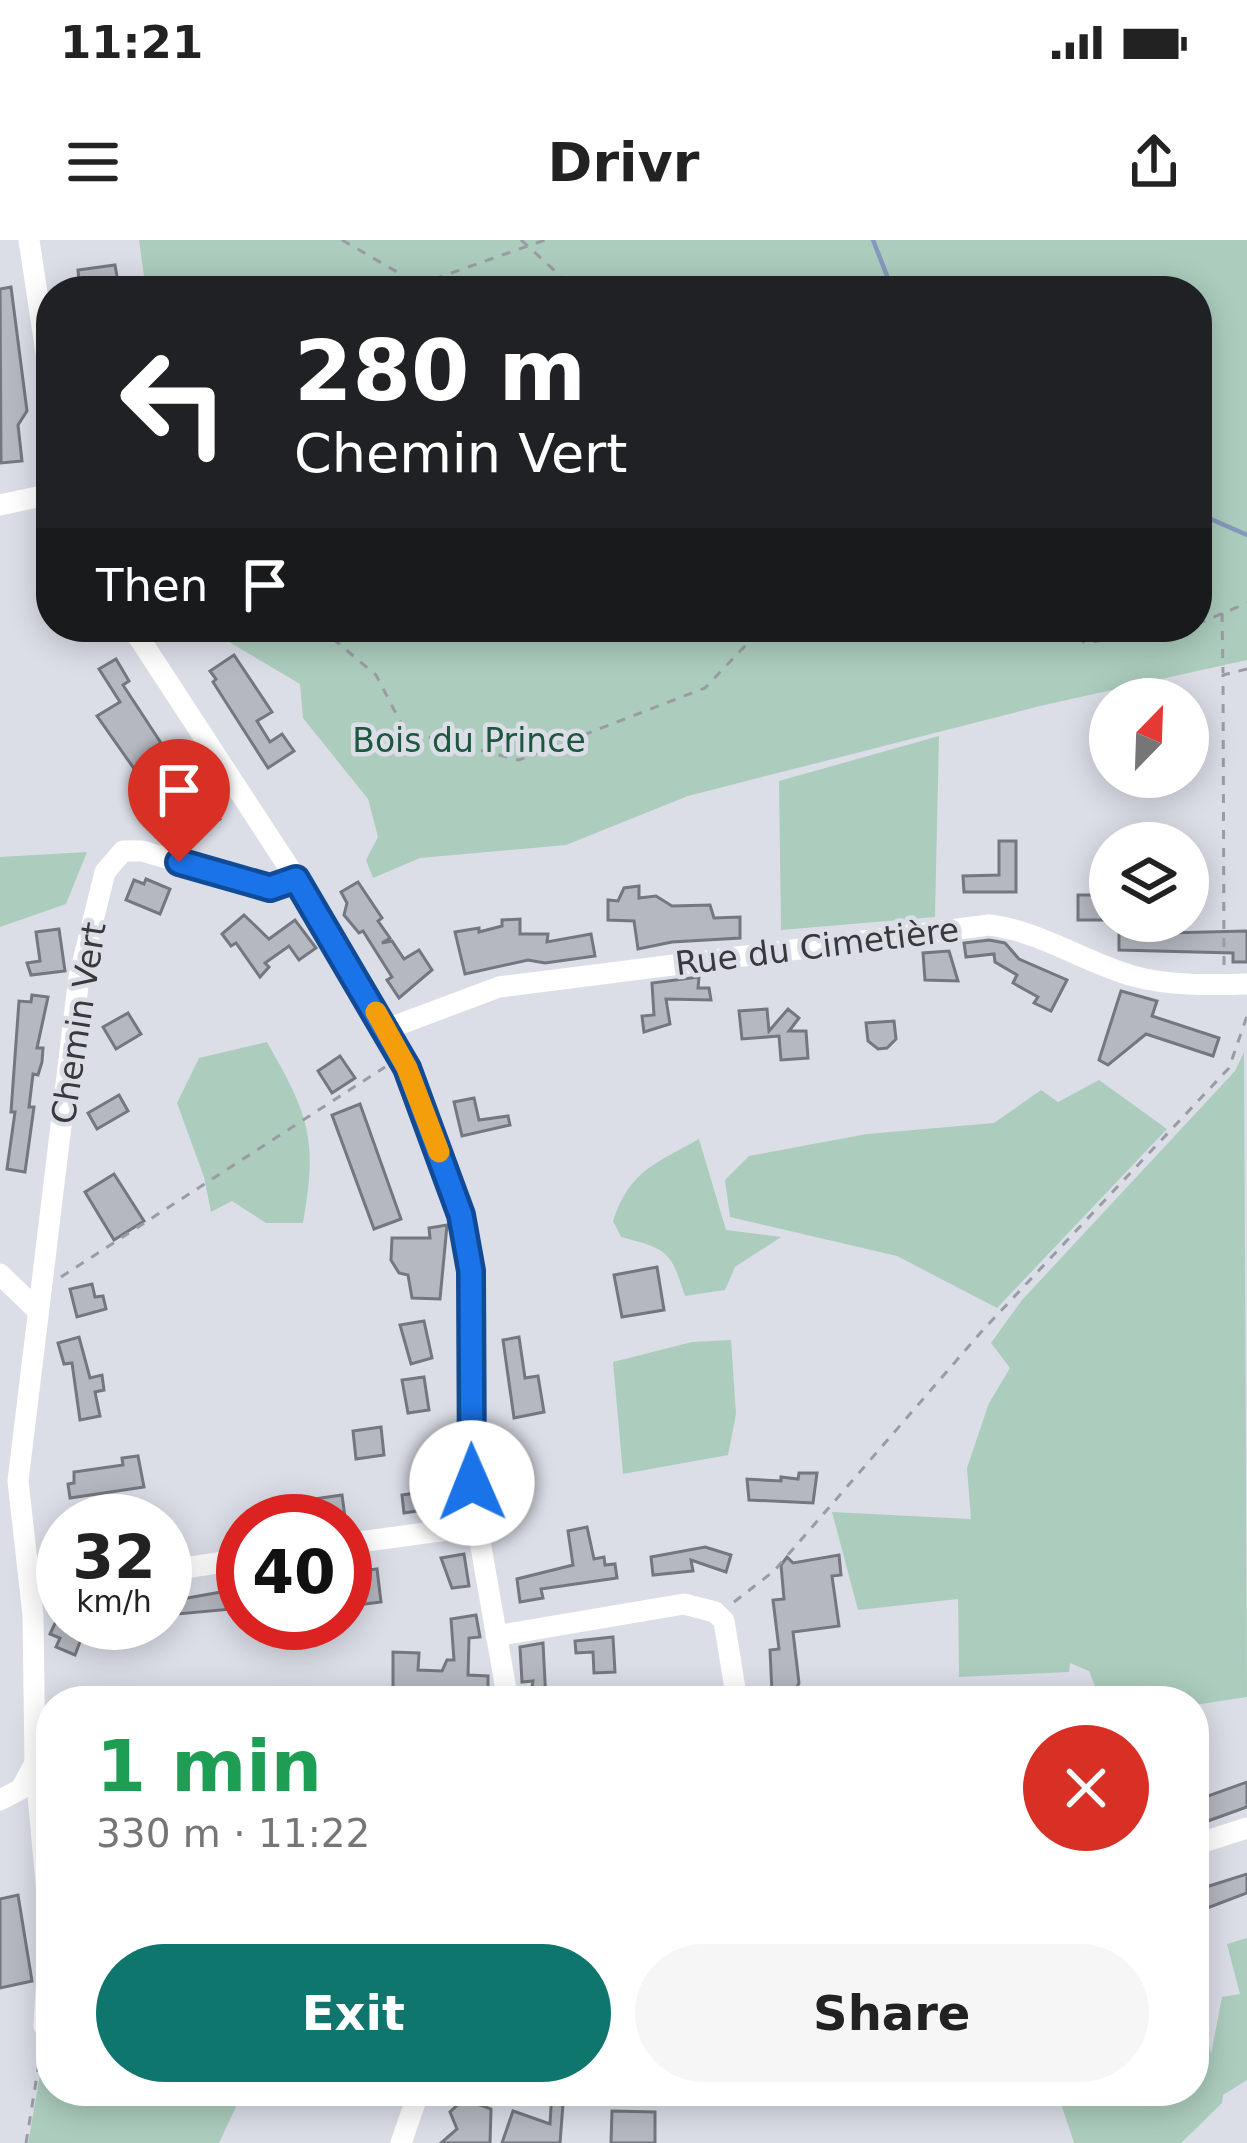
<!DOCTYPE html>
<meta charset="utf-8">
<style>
body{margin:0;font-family:"DejaVu Sans",sans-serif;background:#f6f6f6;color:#222;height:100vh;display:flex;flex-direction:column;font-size:45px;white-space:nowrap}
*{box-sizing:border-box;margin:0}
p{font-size:39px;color:#767676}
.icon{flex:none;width:66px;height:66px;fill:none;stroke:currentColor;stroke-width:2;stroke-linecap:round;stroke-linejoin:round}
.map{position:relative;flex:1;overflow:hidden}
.side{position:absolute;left:36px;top:1446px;width:1173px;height:420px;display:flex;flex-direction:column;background:#fff;border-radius:48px;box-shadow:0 6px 30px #0003}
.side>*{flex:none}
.guide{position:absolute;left:36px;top:36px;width:1176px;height:366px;border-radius:48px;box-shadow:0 6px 30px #0003;background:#202124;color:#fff;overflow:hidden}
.needle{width:78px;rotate:23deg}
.controls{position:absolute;left:1089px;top:438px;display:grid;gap:24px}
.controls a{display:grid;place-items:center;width:120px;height:120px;border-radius:50%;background:#fff;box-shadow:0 6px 30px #0003;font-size:60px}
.speed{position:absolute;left:36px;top:1254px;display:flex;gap:24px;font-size:60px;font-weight:700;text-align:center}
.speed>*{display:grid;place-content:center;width:156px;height:156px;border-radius:50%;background:#fff;box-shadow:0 6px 30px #0003;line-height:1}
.speed small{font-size:30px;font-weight:400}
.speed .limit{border:18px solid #d22;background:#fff;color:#111}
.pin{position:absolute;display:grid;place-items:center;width:102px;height:102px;color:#fff;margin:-123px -51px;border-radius:50% 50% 50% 0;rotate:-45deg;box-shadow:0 0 12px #0007}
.pin .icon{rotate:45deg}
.me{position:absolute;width:132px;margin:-66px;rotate:359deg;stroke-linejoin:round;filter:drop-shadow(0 0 9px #0008)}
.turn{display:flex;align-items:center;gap:42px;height:252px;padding:0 60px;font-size:54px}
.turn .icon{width:156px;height:156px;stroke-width:2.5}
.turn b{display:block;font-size:84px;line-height:102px}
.then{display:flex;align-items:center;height:114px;padding:0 60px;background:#0003;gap:24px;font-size:45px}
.round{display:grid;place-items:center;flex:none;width:126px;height:126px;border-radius:63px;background:#f6f6f6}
.summary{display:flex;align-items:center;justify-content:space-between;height:204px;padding:0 60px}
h1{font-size:72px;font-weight:700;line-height:90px;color:#1e9e55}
.action{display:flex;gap:24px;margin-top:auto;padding:24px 60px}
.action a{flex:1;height:138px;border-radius:72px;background:#0f766e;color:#fff;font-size:48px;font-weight:700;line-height:138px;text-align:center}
.action a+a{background:#f6f6f6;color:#222}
.status{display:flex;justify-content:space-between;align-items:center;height:84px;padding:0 60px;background:#fff;direction:ltr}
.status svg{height:33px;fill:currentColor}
header{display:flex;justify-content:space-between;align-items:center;height:156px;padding:0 60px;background:#fff;font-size:54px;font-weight:700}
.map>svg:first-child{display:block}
.green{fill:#accdbd}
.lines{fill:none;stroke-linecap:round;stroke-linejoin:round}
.stream{stroke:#8698bd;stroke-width:4.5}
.building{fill:#b5b8c0;stroke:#74777e;stroke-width:3}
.path{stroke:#999ca2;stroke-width:3;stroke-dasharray:9 9;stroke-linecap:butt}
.minor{stroke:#fff;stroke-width:21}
.route-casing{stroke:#114b97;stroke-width:30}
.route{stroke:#1a73e8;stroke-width:21}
.slow{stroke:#f59e0b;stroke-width:21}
.labels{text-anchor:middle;stroke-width:9;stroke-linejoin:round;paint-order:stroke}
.park-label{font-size:33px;fill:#1d5740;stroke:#dbdee7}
.street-label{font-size:33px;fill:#38393c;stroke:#dbdee7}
</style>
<div class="status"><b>11:21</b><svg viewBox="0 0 49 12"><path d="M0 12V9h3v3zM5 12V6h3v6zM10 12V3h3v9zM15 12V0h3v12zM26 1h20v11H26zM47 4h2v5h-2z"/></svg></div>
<header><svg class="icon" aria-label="menu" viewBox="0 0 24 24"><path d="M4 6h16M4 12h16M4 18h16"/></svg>Drivr<svg class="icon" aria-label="share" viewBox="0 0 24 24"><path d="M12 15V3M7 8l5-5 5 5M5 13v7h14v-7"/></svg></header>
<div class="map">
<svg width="1247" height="1903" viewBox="0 0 1247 1903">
<rect width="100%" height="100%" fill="#dbdee7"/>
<g class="green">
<polygon points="139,0 1247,0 1247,420 1040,466 688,556 566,605 420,618 373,638 366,620 378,597 368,559 303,478 300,444 209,390 211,387 1197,387 1197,51 146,51"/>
<polygon points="939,496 935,677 781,690 779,541"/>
<polygon points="87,612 66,664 0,687 0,617"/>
<path d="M267 802C309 876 318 898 303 983H266L232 961 211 972 204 937 177 863 199 818Z"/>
<polygon points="1244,812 1247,1457 1194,1465 1194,1461 1101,1461 1089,1431 1070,1423 1069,1432 959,1437 958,1359 858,1370 832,1272 971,1279 967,1228 989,1163 1010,1128 991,1103 1022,1060 1235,831"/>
<polygon points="1099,840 1167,889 997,1068 897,1016 730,977 725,940 749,916 867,894 994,883 1041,850 1058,862"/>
<path d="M699 899 726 990 781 997 735 1027 725 1050 685 1056C670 1010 669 1010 621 997L613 981C630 930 655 924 699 899Z"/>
<polygon points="731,1100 736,1174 728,1215 623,1234 613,1122 692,1102"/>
<polygon points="1247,1698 1247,1840 1223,1855 1222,1863 1181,1903 1074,1903 1057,1851 1194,1851 1194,1742 1211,1814 1222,1757 1240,1754 1227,1704"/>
<polygon points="47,1796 51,1797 51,1851 223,1851 241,1856 219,1903 28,1903"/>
</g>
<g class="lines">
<g class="stream">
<polyline points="873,0 893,51"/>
<polyline points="1197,273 1247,295"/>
</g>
</g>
<g class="building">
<polygon points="115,25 119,48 80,51 78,30"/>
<polygon points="11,47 27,171 18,185 22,221 1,223 0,49"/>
<polygon points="234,415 272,472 257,481 270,502 282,494 294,511 268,528 213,442 216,439 210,431"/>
<polygon points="116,419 129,441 123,445 161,503 150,510 181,558 167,567 158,555 154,557 97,476 120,462 99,429"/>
<polygon points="207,560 220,579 198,594 185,575"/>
<polygon points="999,601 1016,601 1016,652 964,652 963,636 999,635"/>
<polygon points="146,639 170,649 160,674 126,660 134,640 144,644"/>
<polygon points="358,642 382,678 378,681 390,698 382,703 392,701 404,719 419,710 432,730 399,758 387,740 392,737 363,691 359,693 344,675 347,663 341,652"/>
<polygon points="639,646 639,658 656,656 672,666 710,665 714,678 740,677 740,698 672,702 638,709 634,681 608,680 608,660 618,661 624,648"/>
<rect x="1078" y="655" width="28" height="25"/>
<polygon points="244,675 269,699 295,680 316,708 299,720 289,706 265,723 269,727 260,737 236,703 231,706 222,694"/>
<polygon points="520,679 520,694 548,694 547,702 591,694 595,716 545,723 528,720 465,734 455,692 479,688 479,692 502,686 502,680"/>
<polygon points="1167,681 1167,693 1247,691 1247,722 1233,722 1233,713 1119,710 1119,682"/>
<polygon points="59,689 65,731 31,735 27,723 40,721 36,692"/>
<polygon points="989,700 1005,703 1019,719 1067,740 1051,771 1034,763 1038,757 1013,743 1017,735 995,722 994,714 966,717 964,703"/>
<polygon points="949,711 958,741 925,740 923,713"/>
<polygon points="699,737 698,748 709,748 711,760 666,759 670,784 644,792 642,776 654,775 652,743"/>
<polygon points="1121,751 1157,761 1152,776 1219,798 1213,816 1146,794 1108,825 1099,820"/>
<polygon points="32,755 48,757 37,808 43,808 42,822 38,835 33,834 29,867 34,867 25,932 7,929 15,872 11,872 19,761 31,762"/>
<polygon points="767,769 769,791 788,769 799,778 789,791 806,791 808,818 781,820 779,796 742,799 739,771"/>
<polygon points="128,773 141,794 116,809 103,787"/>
<polygon points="894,781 896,799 887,808 878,809 868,801 866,783"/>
<polygon points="340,816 355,838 332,853 318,831"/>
<polygon points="119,855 128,871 97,889 88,873"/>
<polygon points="474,858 479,880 508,876 510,885 462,896 454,862"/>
<polygon points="360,864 401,979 374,989 332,875"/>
<polygon points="114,934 144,981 114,1000 85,952"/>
<polygon points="447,985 440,1059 412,1058 408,1035 399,1033 391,1020 392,998 430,998 429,988"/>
<polygon points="657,1027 664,1070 622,1077 614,1035"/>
<polygon points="92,1044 95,1057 103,1056 106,1069 77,1077 70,1049"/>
<polygon points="424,1081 432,1118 411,1124 400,1085"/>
<polygon points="79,1097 90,1138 102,1135 104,1150 95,1152 100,1176 80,1180 72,1123 64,1124 58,1103"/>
<polygon points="519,1097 525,1138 538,1136 544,1172 514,1178 503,1100"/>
<polygon points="424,1137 429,1170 408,1173 402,1140"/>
<polygon points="381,1187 384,1215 356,1219 353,1191"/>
<polygon points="138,1216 144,1247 70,1258 68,1244 74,1243 74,1232 123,1225 122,1218"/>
<polygon points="799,1233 817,1233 813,1263 749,1260 747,1239 781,1241 781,1237 798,1239"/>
<polygon points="445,1235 455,1238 458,1273 452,1274 449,1266 404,1273 402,1255 443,1249 440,1239"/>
<polygon points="342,1255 345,1277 310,1281 307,1260"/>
<polygon points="587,1287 594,1319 604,1317 605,1325 615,1324 617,1338 541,1349 543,1358 520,1362 517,1339 573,1325 568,1291"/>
<polygon points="705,1307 731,1315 726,1332 691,1320 693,1331 653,1335 651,1317"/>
<polygon points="464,1314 469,1346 452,1348 441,1318"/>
<polygon points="839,1315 841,1335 832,1336 839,1386 793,1392 799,1443 796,1449 772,1452 770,1410 779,1409 773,1360 784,1359 781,1325 787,1317 793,1323"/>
<polygon points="377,1329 381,1362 357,1365 353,1332"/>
<polygon points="243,1348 243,1368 167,1375 165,1362"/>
<polygon points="476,1375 480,1397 469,1398 468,1435 488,1436 488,1461 393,1460 393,1412 419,1413 418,1430 442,1431 447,1420 454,1420 451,1379"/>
<polygon points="57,1379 85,1389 75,1415 56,1407 60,1398 50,1394"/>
<polygon points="613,1397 615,1432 594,1433 593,1412 576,1413 575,1401"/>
<polygon points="543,1403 546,1461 530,1461 533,1441 522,1442 520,1407"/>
<polygon points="1247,1542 1247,1567 1194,1586 1194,1561"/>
<polygon points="1247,1634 1247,1653 1194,1673 1194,1642 1204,1640 1206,1647"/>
<polygon points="18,1655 32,1741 0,1748 0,1659"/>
<polygon points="552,1851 564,1851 560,1903 502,1903 513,1871 550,1884"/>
<polygon points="464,1859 491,1869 490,1903 441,1903 457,1889 450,1872"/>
<polygon points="612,1871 655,1872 655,1903 611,1903"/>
</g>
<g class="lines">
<g class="path">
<polyline points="342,0 404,36 403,45"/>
<polyline points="521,0 577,51"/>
<polyline points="400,51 545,0"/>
<polyline points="1222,373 1223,433"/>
<polyline points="1197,384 1247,363"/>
<polyline points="319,387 376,435 405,491 519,520 705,448 763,387"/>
<polyline points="1063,387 1085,403 1191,387"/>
<polyline points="1224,725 1223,435 1247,429"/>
<polyline points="61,1037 385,827"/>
<polyline points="734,1362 774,1331 982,1091 1229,828 1247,776"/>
<polyline points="26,1903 42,1805"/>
</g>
<g class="minor">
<polyline points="29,0 51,146"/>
<polyline points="0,265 51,254"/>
<polyline points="132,387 303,649 387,789 411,838 459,967 471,1031 474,1267 508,1461"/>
<path d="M387 789 499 747 989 685C1040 691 1084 722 1133 736 1169 746 1210 745 1247 744"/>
<polyline points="0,1034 37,1070"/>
<polyline points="345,1304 476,1286"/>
<polyline points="165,1331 243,1319"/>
<polyline points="31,1350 63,1346"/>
<polyline points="496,1396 684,1364 715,1372 724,1381 737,1461"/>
<polyline points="0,1560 21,1549 35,1523"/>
<polyline points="1194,1605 1247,1588"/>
<polyline points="44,1786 50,1686 35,1523 33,1375 18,1241 79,737 105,632 123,611 142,611 270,648 296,639"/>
<polyline points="401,1903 419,1851"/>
</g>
</g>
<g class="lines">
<defs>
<polyline id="route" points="179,622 270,648 296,639 407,828 461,975 471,1031 472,1243"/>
</defs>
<use href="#route" class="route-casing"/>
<use href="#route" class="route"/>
<polyline class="slow" points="376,772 407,828 439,912"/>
</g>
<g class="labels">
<g class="park-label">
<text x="469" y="512">Bois du Prince</text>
</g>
<g class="street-label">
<text transform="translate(817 706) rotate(-7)" y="12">Rue du Cimetière</text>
<text transform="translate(78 783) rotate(-81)" y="12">Chemin Vert</text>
</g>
</g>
</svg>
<div class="controls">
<a><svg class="needle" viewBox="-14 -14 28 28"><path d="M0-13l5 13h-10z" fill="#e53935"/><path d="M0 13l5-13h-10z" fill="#767676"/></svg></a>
<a><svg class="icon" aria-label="layers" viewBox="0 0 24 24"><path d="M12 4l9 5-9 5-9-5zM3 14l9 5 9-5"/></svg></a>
</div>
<div class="speed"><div>32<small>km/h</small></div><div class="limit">40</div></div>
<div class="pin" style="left:179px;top:622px;background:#d93025"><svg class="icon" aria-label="arrive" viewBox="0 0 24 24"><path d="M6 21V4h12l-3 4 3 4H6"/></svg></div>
<svg class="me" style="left:472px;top:1243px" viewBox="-20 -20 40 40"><circle r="19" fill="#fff"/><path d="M0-13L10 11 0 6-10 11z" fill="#1a73e8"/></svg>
<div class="guide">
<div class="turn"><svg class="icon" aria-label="left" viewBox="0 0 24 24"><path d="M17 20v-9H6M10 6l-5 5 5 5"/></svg><div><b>280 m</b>Chemin Vert</div></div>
<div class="then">Then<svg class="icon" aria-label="arrive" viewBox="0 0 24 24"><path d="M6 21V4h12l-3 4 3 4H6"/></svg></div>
</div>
<section class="side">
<div class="summary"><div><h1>1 min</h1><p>330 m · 11:22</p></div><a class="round" style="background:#d93025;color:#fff"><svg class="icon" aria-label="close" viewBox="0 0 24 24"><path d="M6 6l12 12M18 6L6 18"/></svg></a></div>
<div class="action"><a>Exit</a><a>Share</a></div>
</section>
</div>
